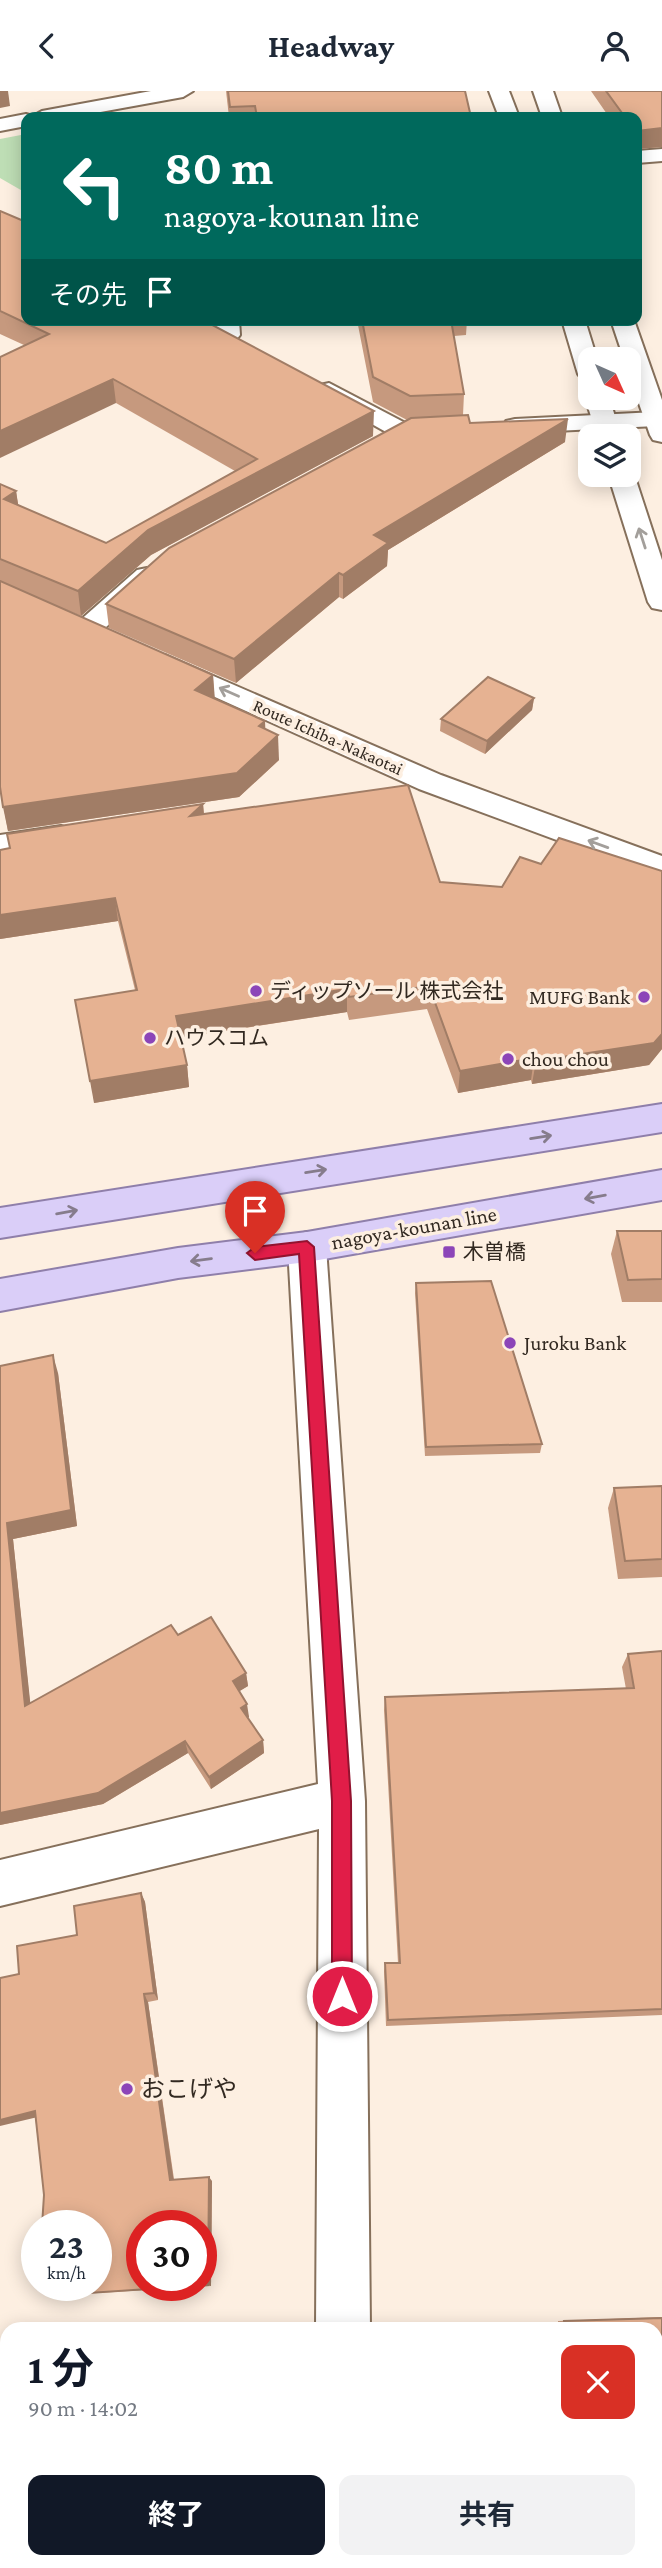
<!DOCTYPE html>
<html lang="ja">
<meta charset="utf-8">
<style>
body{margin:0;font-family:"Crimson Pro","Noto Sans JP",serif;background:#f2f2f3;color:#1f2937;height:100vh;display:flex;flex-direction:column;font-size:26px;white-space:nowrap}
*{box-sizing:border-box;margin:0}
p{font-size:23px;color:#747a83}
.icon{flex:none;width:38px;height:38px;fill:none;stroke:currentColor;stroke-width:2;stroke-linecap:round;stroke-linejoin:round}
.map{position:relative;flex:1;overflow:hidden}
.panel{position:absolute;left:0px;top:2231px;width:663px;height:247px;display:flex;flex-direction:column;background:#fff;border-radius:21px 21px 0 0;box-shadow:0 4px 18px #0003}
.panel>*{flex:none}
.banner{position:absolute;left:21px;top:21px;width:621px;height:214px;border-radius:14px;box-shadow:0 4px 18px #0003;background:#00695c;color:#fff;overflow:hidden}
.needle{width:46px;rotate:135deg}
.buttons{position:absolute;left:578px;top:256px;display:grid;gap:14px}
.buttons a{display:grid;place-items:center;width:63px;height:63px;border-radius:14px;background:#fff;box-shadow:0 4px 18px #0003;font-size:35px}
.speed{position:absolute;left:21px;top:2119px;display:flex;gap:14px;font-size:35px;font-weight:700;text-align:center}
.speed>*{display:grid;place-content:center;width:91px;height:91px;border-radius:50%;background:#fff;box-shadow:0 4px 18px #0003;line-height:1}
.speed small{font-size:18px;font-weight:400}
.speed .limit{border:10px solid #d22;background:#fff;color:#111}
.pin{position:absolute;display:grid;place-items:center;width:60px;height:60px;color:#fff;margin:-72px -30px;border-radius:50% 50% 50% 0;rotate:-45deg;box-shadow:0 0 7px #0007}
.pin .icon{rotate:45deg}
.me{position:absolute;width:77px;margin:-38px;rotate:0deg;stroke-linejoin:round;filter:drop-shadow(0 0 5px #0008)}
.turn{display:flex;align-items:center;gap:24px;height:147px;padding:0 28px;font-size:32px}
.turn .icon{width:91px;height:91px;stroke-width:2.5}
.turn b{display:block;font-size:49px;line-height:60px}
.then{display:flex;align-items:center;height:66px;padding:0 28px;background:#0003;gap:14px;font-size:26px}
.round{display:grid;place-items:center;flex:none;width:74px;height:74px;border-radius:14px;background:#f2f2f3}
.headline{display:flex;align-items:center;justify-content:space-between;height:119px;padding:0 28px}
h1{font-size:42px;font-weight:700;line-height:52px;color:#111827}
.action{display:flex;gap:14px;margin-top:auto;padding:14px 28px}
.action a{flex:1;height:80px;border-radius:14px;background:#111827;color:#fff;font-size:28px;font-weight:700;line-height:80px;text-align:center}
.action a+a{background:#f2f2f3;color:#1f2937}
header{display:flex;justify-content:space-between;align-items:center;height:91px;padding:0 28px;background:#fff;font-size:32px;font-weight:700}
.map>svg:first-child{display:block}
.green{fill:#bedeb5}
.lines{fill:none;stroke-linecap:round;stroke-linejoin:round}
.street-casing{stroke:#86705b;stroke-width:4}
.secondary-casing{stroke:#86705b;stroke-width:4}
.primary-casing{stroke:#8f7faa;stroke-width:4}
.street{fill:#fff;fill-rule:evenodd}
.secondary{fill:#fff;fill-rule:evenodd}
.primary{fill:#dacef8;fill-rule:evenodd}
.wall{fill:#c6997e}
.shaded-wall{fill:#a17d66}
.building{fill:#e6b292;stroke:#a17d66;stroke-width:2;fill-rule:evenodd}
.oneway{stroke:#a39f9b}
.oneway2{stroke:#867c8c}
.route{fill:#e11d48;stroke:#92132f;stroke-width:2}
.poi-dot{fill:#8c45b8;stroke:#fdefe1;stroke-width:2.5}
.labels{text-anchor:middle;stroke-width:7;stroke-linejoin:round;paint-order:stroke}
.far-street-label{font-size:18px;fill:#322921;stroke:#fdefe1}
.poi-label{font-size:21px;fill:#322921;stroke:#fdefe1;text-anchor:start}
.street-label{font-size:21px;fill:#322921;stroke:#fdefe1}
.near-poi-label{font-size:24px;fill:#322921;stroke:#fdefe1;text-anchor:start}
</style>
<header><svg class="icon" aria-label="back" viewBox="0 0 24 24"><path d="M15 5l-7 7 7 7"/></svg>Headway<svg class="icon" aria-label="person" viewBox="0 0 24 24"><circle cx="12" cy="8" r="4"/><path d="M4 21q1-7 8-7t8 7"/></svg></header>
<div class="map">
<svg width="662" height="2477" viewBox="0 0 662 2477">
<rect width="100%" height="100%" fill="#fdefe1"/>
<polygon class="green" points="26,43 26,102 0,87 0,48"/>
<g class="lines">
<defs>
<g id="street">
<polygon points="151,0 193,0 183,6 73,26 26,26 26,35 0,40 0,28 26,23 33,25 42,20"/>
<polygon points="662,58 662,70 637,72 637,60"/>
<polygon points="215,229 239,229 240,244 236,249 220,249 216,244"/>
<polygon points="329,292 413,336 416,341 413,346 404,348 395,346 320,304 317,299 320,294"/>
<polygon points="656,321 662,322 662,334 656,335 515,342 506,340 503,335 506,330 515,328"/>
<polygon points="147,477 157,479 160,485 157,491 97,544 87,547 77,544 73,538 77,532 137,479"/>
<polygon points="61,735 72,739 76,746 72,753 0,766 0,744"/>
<polygon points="307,1141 320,1145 326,1156 365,1710 370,2238 316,2238 319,1738 0,1815 0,1769 318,1693 288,1156 294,1145"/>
<polygon points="0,2417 7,2419 7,2471 18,2471 7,2475 0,2473"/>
<polygon points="36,2471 106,2471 109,2477 39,2477"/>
<rect x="314" y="2471" width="58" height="6"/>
</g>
<g id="secondary">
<polygon points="489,0 509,0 519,26 499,26"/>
<polygon points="533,0 553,0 562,26 542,26"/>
<polygon points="562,229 585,229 597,268 590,268 590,290 582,288 578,283"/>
<polygon points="611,229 634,229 662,309 662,351 653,349 650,344 628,281 628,268 624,268"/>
<polygon points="590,301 590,306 609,306 621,345 597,345 585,306"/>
<polygon points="628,377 634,383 662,469 662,519 652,517 648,511 608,383 628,383"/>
<polygon points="165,564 441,684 662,765 662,788 419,698 155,579 151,573 155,567"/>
</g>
<g id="primary">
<polygon points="662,1013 662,1041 0,1147 0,1117"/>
<polygon points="662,1079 662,1109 307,1171 178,1187 0,1220 0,1188 178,1157 307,1141"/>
</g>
</defs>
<use href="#street" class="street-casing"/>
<use href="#secondary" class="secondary-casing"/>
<use href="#primary" class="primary-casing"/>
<use href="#street" class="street"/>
<use href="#secondary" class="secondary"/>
<use href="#primary" class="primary"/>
</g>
<g class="wall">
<polygon points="226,0 465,0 471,26 229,26"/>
<polygon points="591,0 662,0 662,56 637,58 637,26 609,26"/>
<polygon points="0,120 373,345 151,464 81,525 33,505 213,584 214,607 265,638 279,669 239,706 8,740 0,696 0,393 16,400 18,414 106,452 235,380 116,312 24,254 0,243"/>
<polygon points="357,229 467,229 466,244 454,245 464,303 463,324 470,332 565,351 388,459 387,475 343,508 339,506 236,592 109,537 106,513 407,329 373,311"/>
<polygon points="534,607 532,619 485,663 440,640 441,628"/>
<polygon points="203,713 204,723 440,791 502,796 541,773 662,780 662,958 649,974 532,993 531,989 458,1002 427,918 349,929 347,921 181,947 187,974 189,996 94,1012 135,899 118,830 0,848 0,759"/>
<polygon points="617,1140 662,1140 662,1211 622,1211 611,1163"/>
<polygon points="416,1192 542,1353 540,1362 425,1365 415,1202"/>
<polygon points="0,1275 58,1282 77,1435 13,1448 30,1613 178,1544 246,1582 248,1595 239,1600 249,1626 248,1627 263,1649 264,1662 211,1698 188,1662 103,1713 0,1734"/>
<polygon points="662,1395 662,1486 618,1488 608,1417 614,1397"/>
<polygon points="662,1560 662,1924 386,1935 384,1880 385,1872 398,1872 384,1619 385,1606 626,1598 622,1576 628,1563"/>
<polygon points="141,1802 145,1811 158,1909 148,1911 174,2088 212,2090 211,2195 66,2204 59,2204 96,2194 44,2104 19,1883"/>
<polygon points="662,2226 656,2238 558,2238 558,2230"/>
</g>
<g class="shaded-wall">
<polygon points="0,0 8,0 10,15 0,17"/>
<polygon points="662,37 662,56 637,58 637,40"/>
<polygon points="113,288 116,312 0,367 0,340"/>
<polygon points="374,320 373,345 151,464 81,525 78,500 148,439"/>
<polygon points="568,328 565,351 388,459 387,475 343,508 343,484 374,444"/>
<polygon points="16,400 20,425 4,408"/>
<polygon points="339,482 339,506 236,592 234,568"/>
<polygon points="213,584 215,609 195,599"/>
<polygon points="534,607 532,619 485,663 487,650"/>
<polygon points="265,630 266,655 259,635"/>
<polygon points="278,644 279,669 239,706 8,740 3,716"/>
<polygon points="203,713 205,737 190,725"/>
<polygon points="115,807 118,830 0,848 0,824"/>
<polygon points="347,898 347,921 178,947 176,925"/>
<polygon points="662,943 662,958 649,974 532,993 536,970"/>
<polygon points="534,967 531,989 458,1002 460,980"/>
<polygon points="187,974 189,996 94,1012 90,990"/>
<polygon points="53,1264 58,1282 77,1435 13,1448 32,1628 25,1615 7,1432"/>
<polygon points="246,1582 248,1595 235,1603 233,1590"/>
<polygon points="247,1613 249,1626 243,1630 241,1617"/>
<polygon points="263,1649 264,1662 211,1698 209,1686"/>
<polygon points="185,1650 188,1662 103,1713 0,1734 0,1722"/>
<polygon points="141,1802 145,1811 158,1909 154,1902"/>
<polygon points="144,1903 148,1911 174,2092 170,2089"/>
<polygon points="35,2020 42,2025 0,2035 0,2029"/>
<polygon points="209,2086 212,2090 211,2195 208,2194"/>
</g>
<g class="building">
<polygon points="228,0 465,0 471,26 257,26 255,15 230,16"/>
<polygon points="606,0 662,0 662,37 637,40 637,26 625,26"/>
<polygon points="0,120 26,131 26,229 203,229 374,320 148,439 78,500 0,468 0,393 16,400 4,408 106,452 257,368 113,288 0,340 0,266 49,243 0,220"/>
<polygon points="362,229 451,229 464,303 410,305 373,286"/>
<polygon points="468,324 470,332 568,328 374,444 388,452 343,484 339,482 234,568 106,513 169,457 411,327"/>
<polygon points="0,490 213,584 195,599 265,630 259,635 278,644 237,682 3,716 0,696"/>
<polygon points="488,586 534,607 487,650 441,628"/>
<polygon points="408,694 440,791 502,796 520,766 541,773 559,747 662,780 662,943 654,952 536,970 534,967 460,980 429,895 349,906 347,898 176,925 187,974 90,990 75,909 137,899 115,807 0,824 0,759 10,757 7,743 203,713 190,725"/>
<polygon points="617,1140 662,1140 662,1188 628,1189"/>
<polygon points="491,1190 542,1353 426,1356 416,1192"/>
<polygon points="53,1264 71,1419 7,1432 25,1615 171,1534 178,1544 211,1526 246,1582 233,1590 247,1613 241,1617 263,1649 209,1686 185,1650 98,1702 0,1722 0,1275"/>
<polygon points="662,1395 662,1468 625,1470 614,1397"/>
<polygon points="662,1560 662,1918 388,1929 385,1872 400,1872 385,1606 634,1597 628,1563"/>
<path d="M141 1802 154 1902 144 1903 170 2089 209 2086 208 2194 59 2204 61 2194H96V2135H42L44 2104 35 2020 0 2029V1887L19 1883 17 1855 77 1844 74 1815ZM142 2135H201V2194H142Z"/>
<polygon points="662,2227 662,2437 656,2438 656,2238 565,2238 564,2230"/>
</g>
<defs><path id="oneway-shaft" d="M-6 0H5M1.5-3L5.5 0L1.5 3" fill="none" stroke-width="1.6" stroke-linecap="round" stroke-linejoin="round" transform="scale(1.75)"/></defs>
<g class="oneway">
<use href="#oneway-shaft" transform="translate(642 447) rotate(-108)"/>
<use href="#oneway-shaft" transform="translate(229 601) rotate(-156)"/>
<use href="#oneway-shaft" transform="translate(598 753) rotate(-160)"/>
</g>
<g class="oneway2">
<use href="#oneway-shaft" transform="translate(541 1046) rotate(-9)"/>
<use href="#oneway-shaft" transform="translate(316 1080) rotate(-9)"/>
<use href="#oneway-shaft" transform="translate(595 1106) rotate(170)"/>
<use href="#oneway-shaft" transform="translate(67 1121) rotate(-10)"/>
<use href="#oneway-shaft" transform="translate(201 1169) rotate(173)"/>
</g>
<polygon class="route" points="307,1150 314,1156 351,1710 352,1905 349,1912 342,1915 335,1912 332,1905 332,1710 299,1163 255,1169 247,1162 255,1156"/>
<g class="poi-dot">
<circle cx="256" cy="900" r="7"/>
<circle cx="644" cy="906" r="7"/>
<circle cx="150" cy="947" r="7"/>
<circle cx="508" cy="968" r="7"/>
<rect x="442" y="1154" width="14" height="14" rx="3.5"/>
<circle cx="510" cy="1252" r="7"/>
<circle cx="127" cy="1998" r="7"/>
</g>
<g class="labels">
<g class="far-street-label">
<text transform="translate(328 646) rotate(24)" y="6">Route Ichiba-Nakaotai</text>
</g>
<g class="poi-label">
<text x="270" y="907">ディップソール 株式会社</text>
<text x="630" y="913" text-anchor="end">MUFG Bank</text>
<text x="164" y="954">ハウスコム</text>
<text x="522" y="975">chou chou</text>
<text x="463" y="1168">木曽橋</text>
<text x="524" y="1259">Juroku Bank</text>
</g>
<g class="street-label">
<text transform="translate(414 1137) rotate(-10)" y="7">nagoya-kounan line</text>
</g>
<g class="near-poi-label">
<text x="141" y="2006">おこげや</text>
</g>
</g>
</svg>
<div class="buttons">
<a><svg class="needle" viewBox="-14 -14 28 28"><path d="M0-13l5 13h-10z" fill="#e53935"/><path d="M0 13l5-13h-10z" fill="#747a83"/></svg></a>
<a><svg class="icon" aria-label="layers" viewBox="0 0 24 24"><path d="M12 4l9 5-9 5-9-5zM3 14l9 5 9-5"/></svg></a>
</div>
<div class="speed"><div>23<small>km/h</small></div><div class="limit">30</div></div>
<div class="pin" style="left:255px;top:1162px;background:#d93025"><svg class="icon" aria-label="arrive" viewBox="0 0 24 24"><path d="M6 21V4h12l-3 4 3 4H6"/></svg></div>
<svg class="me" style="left:342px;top:1905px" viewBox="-20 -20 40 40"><circle r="17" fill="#e11d48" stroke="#fff" stroke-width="3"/><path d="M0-11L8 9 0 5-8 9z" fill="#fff"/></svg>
<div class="banner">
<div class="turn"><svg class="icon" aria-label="left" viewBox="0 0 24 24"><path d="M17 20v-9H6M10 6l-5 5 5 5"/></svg><div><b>80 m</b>nagoya-kounan line</div></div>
<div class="then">その先<svg class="icon" aria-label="arrive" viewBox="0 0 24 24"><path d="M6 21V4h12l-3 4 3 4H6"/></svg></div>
</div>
<section class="panel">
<div class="headline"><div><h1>1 分</h1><p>90 m · 14:02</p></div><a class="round" style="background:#d93025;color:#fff"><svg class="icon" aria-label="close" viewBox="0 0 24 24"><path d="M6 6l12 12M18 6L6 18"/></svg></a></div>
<div class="action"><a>終了</a><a>共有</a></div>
</section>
</div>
